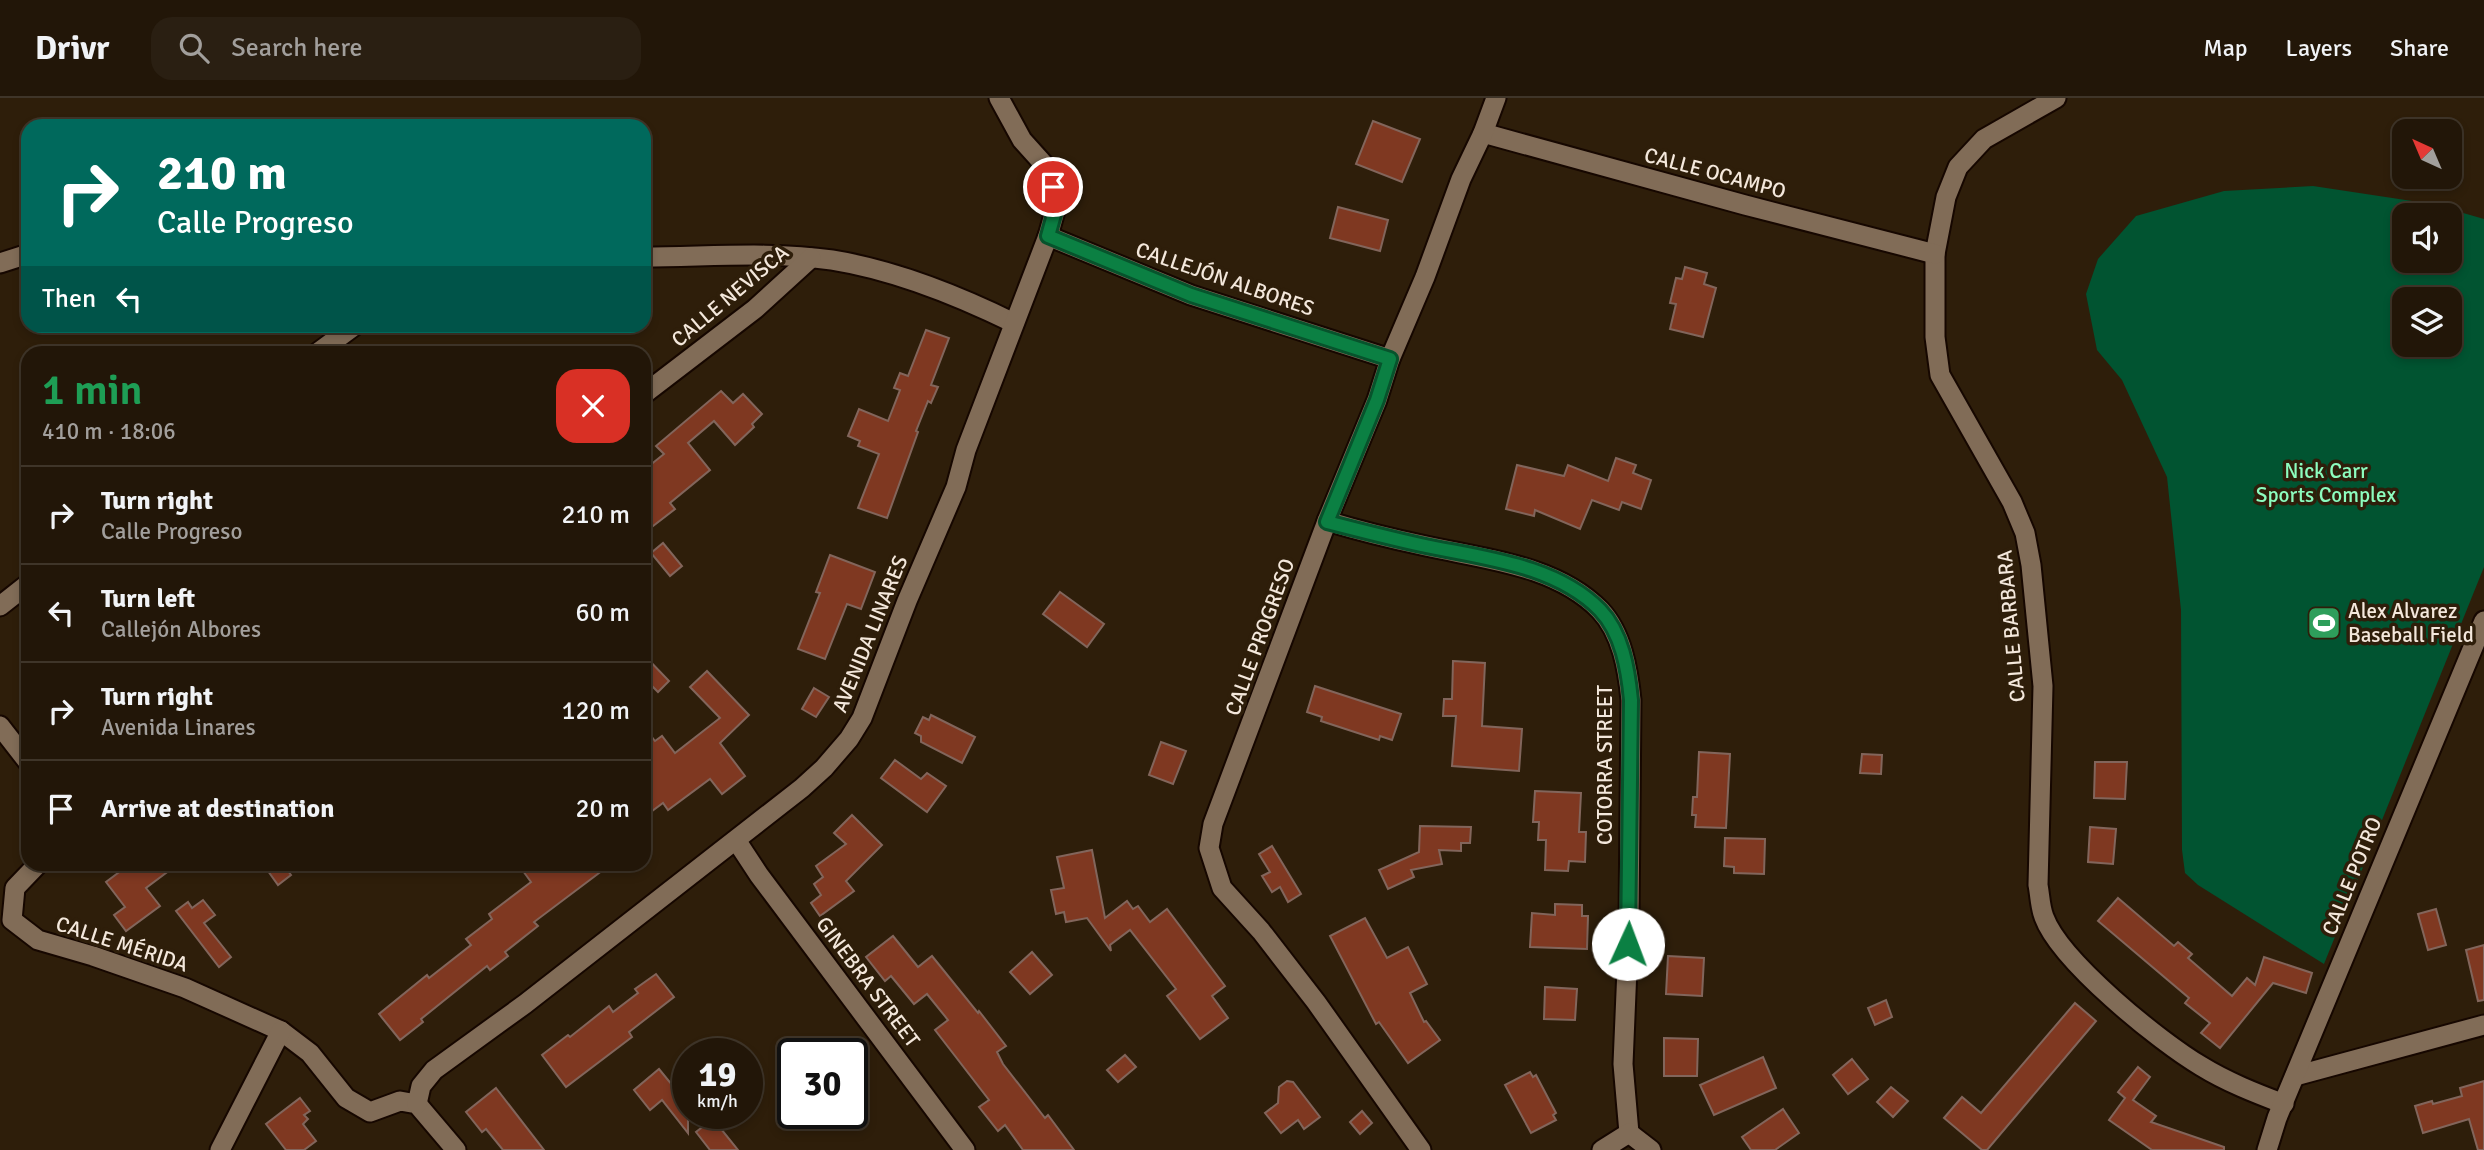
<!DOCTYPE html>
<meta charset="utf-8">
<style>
body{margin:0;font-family:Signika,sans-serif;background:#2a1f12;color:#f1f3f6;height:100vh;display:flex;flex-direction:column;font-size:26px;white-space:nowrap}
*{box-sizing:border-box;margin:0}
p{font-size:23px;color:#a29f9c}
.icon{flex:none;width:38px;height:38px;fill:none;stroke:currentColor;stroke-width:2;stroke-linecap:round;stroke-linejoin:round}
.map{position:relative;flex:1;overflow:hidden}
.drawer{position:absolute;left:21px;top:248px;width:630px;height:525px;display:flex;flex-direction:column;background:#221608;border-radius:21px;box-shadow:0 4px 10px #0003,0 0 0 2px #3f3529}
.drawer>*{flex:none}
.banner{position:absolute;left:21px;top:21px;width:630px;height:214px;border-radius:21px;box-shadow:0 4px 10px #0003,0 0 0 2px #3f3529;background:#00695c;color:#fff;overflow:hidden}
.needle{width:46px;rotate:316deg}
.buttons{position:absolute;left:2392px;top:21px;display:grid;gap:14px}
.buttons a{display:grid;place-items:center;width:70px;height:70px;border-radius:14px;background:#221608;box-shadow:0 4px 10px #0003,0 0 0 2px #3f3529;font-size:35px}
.speed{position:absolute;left:672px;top:940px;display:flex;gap:14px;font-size:35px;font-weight:700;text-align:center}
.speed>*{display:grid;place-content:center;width:91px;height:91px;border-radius:50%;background:#221608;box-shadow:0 4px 10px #0003,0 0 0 2px #3f3529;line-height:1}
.speed small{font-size:18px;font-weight:400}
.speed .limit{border:4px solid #111;border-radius:10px;background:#fff;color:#111}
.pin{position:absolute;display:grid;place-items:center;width:60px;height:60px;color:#fff;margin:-30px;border:4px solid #fff;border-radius:50%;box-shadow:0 2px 7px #0007}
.me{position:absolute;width:77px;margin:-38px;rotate:2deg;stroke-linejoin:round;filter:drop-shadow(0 0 5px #0008)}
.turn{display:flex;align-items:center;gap:24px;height:147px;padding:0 21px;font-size:32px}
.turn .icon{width:91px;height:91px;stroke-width:2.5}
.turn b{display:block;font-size:49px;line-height:60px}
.then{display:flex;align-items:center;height:66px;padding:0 21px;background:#0003;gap:14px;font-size:26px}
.round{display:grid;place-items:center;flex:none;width:74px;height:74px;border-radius:21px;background:#2a1f12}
.summary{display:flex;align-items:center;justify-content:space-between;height:119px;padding:0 21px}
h1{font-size:42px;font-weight:600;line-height:52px;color:#1e9e55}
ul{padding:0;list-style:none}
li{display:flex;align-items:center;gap:21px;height:98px;padding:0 21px;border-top:2px solid #3f3529}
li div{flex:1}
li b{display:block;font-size:26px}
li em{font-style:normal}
header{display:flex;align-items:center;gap:42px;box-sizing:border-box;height:98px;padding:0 35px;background:#221608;border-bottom:2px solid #3f3529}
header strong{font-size:33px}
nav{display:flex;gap:38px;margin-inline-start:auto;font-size:24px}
.search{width:490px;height:63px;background:#2a1f12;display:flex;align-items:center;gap:18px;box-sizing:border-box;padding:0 24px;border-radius:21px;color:#a29f9c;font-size:26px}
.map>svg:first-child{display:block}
.green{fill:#015431;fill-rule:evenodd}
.building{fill:#7f3821;stroke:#82655b;stroke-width:2}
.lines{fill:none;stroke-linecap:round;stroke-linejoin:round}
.street-casing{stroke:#160700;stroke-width:23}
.street{stroke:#816c57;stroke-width:19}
.route-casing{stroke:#07532c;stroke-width:18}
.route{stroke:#0b8043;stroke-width:12}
.labels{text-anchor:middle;stroke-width:7;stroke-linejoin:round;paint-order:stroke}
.street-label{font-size:21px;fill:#f4e8dc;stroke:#2e1e0a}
.park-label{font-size:21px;fill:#8cfcbe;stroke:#2e1e0a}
.poi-label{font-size:21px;fill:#f4e8dc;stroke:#2e1e0a;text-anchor:start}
</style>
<header>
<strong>Drivr</strong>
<div class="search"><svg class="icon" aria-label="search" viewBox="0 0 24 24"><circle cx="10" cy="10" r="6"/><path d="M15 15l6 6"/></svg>Search here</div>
<nav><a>Map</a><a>Layers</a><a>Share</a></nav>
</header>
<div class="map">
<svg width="2484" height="1052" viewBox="0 0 2484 1052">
<rect width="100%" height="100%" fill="#2e1e0a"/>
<path class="green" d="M2313 88 2432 106 2484 121V469L2324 866 2198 787 2185 775 2182 752 2181 512 2167 379 2122 282 2097 252 2086 196 2098 161 2136 118 2224 93ZM2404 117H2450V163H2404ZM2404 201H2450V247H2404Z"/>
<g class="building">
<polygon points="1373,23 1420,41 1402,84 1356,66"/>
<polygon points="1338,109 1388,122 1380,153 1330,140"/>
<polygon points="1685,169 1707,175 1704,186 1716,190 1703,239 1670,231 1676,206 1670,205 1676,180 1682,181"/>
<polygon points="926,232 949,240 931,287 938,289 931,305 928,303 916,333 918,334 887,420 858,410 879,356 858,348 860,343 848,338 859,311 888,323 900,292 894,290 900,275 908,278"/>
<polygon points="721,293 733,305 743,296 762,316 752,326 754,329 735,347 714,323 688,345 710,372 670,405 675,411 644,435 644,372 664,356 656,348"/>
<polygon points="1616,360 1636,367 1633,375 1651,382 1641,411 1622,404 1619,412 1592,402 1580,431 1535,412 1534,418 1506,411 1517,367 1564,378 1568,367 1608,383"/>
<polygon points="663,445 682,468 670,478 651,455"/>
<polygon points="830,457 875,474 861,511 847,506 825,561 798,551 820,495 816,494"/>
<polygon points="1060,494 1104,526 1087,549 1043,516"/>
<polygon points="644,557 669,583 658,594 644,580"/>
<polygon points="1453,563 1485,565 1482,628 1522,631 1519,673 1452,668 1456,618 1443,618 1444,601 1452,601"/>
<polygon points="707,573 749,617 720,645 745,678 722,696 710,681 668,712 663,705 644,719 644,629 655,643 662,638 675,655 720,620 690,589"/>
<polygon points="1315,588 1401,616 1392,642 1380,638 1379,642 1321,623 1322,619 1307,614"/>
<polygon points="814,590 829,599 816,619 802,611"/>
<polygon points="931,617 975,639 962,665 921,644 921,638 915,635 923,619 929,622"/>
<polygon points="1161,644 1186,653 1173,686 1149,677"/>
<polygon points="1699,654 1730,656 1726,730 1695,729 1696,717 1692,717 1693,699 1697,699"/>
<polygon points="1862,656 1882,657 1881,676 1860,675"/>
<polygon points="895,662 921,681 927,675 946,688 927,714 881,680"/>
<polygon points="2095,664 2127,664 2125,701 2094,700"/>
<polygon points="1535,693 1581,695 1579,734 1586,734 1585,764 1569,763 1568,773 1545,772 1546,742 1538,742 1539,724 1533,724"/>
<polygon points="852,717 882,747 846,783 854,793 820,818 811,805 821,797 814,786 823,779 816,768 846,746 834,735"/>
<polygon points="1420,728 1471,729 1470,745 1461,745 1461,753 1439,752 1442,766 1411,772 1414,779 1388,791 1379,772 1419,754"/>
<polygon points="2090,729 2116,731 2113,766 2088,764"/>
<polygon points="1725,740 1765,741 1764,776 1734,775 1734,769 1724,768"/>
<polygon points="1272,748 1301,796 1288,804 1280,789 1272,794 1262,778 1270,774 1259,756"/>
<polygon points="1092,752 1105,820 1127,803 1133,811 1138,808 1150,824 1167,811 1225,888 1212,898 1228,920 1200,941 1167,898 1176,891 1130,832 1110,847 1111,853 1087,820 1066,824 1064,814 1056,816 1051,792 1064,790 1057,759"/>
<polygon points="130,766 178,766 146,790 160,808 126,833 114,817 125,809 106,784"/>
<polygon points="263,766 283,766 291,777 278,787"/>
<polygon points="518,766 611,766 534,824 538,828 505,854 508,858 490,872 487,868 421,921 423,924 400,942 379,916 427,877 429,880 471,847 466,841 492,821 489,816 531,784"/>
<polygon points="2118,800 2174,848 2178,844 2192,856 2188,860 2232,898 2247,880 2255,887 2264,859 2312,875 2306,895 2273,885 2220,950 2201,935 2210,925 2185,905 2189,900 2098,823"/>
<polygon points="203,802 215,817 204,825 231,859 219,869 176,813 188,804 192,810"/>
<polygon points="1555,806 1582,807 1582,818 1588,818 1587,851 1530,849 1532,815 1555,817"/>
<polygon points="2436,811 2446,847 2428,852 2418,816"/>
<polygon points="1365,820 1387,860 1408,849 1427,886 1410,895 1424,924 1426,923 1440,942 1408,965 1379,924 1376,926 1330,838"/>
<polygon points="893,838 918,869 932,858 978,915 979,913 1006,948 997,954 1003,966 1045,1020 1048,1017 1074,1052 1023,1052 1005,1027 998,1033 979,1009 989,1002 935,932 948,922 927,896 914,906 891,878 885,883 866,859"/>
<polygon points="2484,847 2484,902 2478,903 2466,852"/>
<polygon points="1032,854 1052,877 1030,896 1010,874"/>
<polygon points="1668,858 1704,860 1702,898 1666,896"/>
<polygon points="656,876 674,899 629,934 632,939 566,989 542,957 568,937 570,939 609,908 613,914 638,895 635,891"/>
<polygon points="1545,889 1577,891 1575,922 1544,921"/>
<polygon points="1886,902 1892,919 1875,927 1868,910"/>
<polygon points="2075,905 2096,923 1987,1052 1982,1052 1944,1020 1962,999 1981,1015"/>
<polygon points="1664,940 1698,941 1697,978 1664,978"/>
<polygon points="1125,957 1136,969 1118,984 1107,972"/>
<polygon points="1763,959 1776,990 1714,1017 1700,987"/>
<polygon points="1852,961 1868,981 1848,996 1833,977"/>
<polygon points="2138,969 2150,979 2133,1002 2156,1018 2151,1024 2224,1049 2224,1052 2152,1052 2109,1022 2125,1000 2118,994"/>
<polygon points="659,971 681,998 688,993 688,1035 662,1002 650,1012 634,992"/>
<polygon points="1530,974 1533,979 1536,977 1556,1015 1553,1017 1556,1022 1531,1035 1505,987"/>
<polygon points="1287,983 1293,984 1320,1019 1304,1031 1298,1022 1281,1035 1265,1015 1278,1005 1279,989"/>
<polygon points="2484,983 2484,1052 2478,1052 2469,1021 2423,1035 2415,1008 2432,1003 2433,1006 2462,998 2460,990"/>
<polygon points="1891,989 1908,1003 1893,1019 1877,1004"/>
<polygon points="496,990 544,1052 503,1052 486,1031 482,1034 466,1014"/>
<polygon points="300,1000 310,1013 304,1017 308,1021 303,1026 316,1043 304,1052 286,1052 266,1026"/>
<polygon points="1783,1011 1799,1035 1775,1052 1751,1052 1742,1039"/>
<polygon points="1362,1013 1372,1025 1360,1036 1350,1024"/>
<polygon points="713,1021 738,1052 710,1052 696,1034"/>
</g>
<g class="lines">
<defs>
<g id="street">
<path d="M2056 0 1984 41 1958 69 1946 99 1935 156V239L1940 277 2012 404 2025 435 2031 467 2043 588 2038 787C2040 797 2040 809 2044 819 2060 863 2160 944 2201 968 2227 984 2255 995 2284 1006"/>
<polyline points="1483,35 1745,107 1935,156"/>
<polyline points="1048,138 1191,197 1390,261"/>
<path d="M644 159C706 159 770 153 832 162 895 172 957 197 1014 225"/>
<polyline points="0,165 28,156"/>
<polyline points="316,256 354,228"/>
<polyline points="644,296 755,211 811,160"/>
<path d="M1327 423C1360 433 1393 441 1426 448 1484 461 1556 467 1600 512 1622 535 1628 572 1631 602L1629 823 1623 966 1629 1035"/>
<polyline points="0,508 28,486"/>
<polyline points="0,628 28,664"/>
<polyline points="736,742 759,777 965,1052"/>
<polyline points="38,766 15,790 12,822 38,842 93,858 185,890 281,933 310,955 346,1000 370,1014 400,1003 417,1006 456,1052"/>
<polyline points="2295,978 2484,927"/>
<polyline points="417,1006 421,988 434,972 525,906 802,690 824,670 849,641 862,620 907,503 956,389 966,352 1048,138 1057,106 1049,72 1022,42 999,0"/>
<polyline points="220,1052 281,933"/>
<polyline points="1421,1052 1316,904 1261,833 1222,790 1209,750 1213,726 1327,423 1377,302 1390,261 1425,179 1461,81 1483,35 1496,0"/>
<polyline points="1602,1052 1629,1035 1651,1052"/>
<polyline points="2267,1052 2277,1020 2484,523"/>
</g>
</defs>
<use href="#street" class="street-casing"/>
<use href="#street" class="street"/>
</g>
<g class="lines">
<defs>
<path id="route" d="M1053 89 1057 106 1048 138 1191 197 1390 261 1377 302 1327 424C1358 432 1389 440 1421 447 1481 460 1555 466 1600 512 1622 535 1628 571 1631 602L1628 846"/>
</defs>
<use href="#route" class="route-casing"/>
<use href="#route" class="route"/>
</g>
<defs>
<symbol id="stadium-square" viewBox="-11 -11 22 22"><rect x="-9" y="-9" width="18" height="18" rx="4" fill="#2e9e5b" stroke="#2e1e0a"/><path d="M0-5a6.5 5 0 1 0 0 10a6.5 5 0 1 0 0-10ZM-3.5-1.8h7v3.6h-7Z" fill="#fff"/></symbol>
</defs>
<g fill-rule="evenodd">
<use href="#stadium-square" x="2305" y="506" width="38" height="38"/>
</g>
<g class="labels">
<g class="street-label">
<text transform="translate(1715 75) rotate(15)" y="7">CALLE OCAMPO</text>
<text transform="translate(1225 181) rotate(19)" y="7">CALLEJÓN ALBORES</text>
<text transform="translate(730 198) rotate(-40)" y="7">CALLE NEVISCA</text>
<text transform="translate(2011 528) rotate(-95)" y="7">CALLE BARBARA</text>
<text transform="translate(870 536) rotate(-68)" y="7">AVENIDA LINARES</text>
<text transform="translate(1260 539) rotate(-70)" y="7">CALLE PROGRESO</text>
<text transform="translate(1605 667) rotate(-90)" y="7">COTORRA STREET</text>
<text transform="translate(2352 778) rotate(-68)" y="7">CALLE POTRO</text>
<text transform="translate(122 846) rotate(18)" y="7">CALLE MÉRIDA</text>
<text transform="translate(868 884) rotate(53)" y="7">GINEBRA STREET</text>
</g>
<g class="park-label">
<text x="2326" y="380">Nick Carr<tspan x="2326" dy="24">Sports Complex</tspan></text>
</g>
<g class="poi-label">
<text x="2348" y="520">Alex Alvarez<tspan x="2348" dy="24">Baseball Field</tspan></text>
</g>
</g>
</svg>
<div class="buttons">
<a><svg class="needle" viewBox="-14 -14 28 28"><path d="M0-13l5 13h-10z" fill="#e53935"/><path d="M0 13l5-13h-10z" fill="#a29f9c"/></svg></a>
<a><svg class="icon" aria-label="sound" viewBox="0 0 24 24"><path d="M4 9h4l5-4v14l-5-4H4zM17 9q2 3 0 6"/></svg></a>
<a><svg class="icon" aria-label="layers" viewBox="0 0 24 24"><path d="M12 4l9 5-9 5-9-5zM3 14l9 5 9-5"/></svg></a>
</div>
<div class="speed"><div>19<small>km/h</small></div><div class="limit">30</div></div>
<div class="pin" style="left:1053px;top:89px;background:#d93025"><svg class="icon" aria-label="arrive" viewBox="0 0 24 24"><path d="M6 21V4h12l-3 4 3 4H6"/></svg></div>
<svg class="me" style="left:1628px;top:846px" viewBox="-20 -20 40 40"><circle r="19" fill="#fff"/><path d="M0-13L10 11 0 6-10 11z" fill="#0b8043"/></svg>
<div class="banner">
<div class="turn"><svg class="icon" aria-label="right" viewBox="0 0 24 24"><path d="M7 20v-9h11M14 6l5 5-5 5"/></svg><div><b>210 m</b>Calle Progreso</div></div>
<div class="then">Then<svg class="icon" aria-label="left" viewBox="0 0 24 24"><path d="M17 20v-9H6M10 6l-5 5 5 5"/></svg></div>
</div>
<section class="drawer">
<div class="summary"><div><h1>1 min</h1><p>410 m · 18:06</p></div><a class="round" style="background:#d93025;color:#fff"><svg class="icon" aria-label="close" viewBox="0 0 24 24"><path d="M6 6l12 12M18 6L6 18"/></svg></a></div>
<ul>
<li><svg class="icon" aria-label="right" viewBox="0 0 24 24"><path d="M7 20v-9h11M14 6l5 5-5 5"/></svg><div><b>Turn right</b><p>Calle Progreso</p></div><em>210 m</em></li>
<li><svg class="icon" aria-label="left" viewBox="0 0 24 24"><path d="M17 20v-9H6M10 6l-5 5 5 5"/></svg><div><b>Turn left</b><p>Callejón Albores</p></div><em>60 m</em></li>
<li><svg class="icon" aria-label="right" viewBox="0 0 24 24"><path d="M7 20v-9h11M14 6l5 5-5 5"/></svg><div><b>Turn right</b><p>Avenida Linares</p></div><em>120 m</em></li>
<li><svg class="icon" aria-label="arrive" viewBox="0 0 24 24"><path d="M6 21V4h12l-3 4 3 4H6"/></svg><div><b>Arrive at destination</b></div><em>20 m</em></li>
</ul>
</section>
</div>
